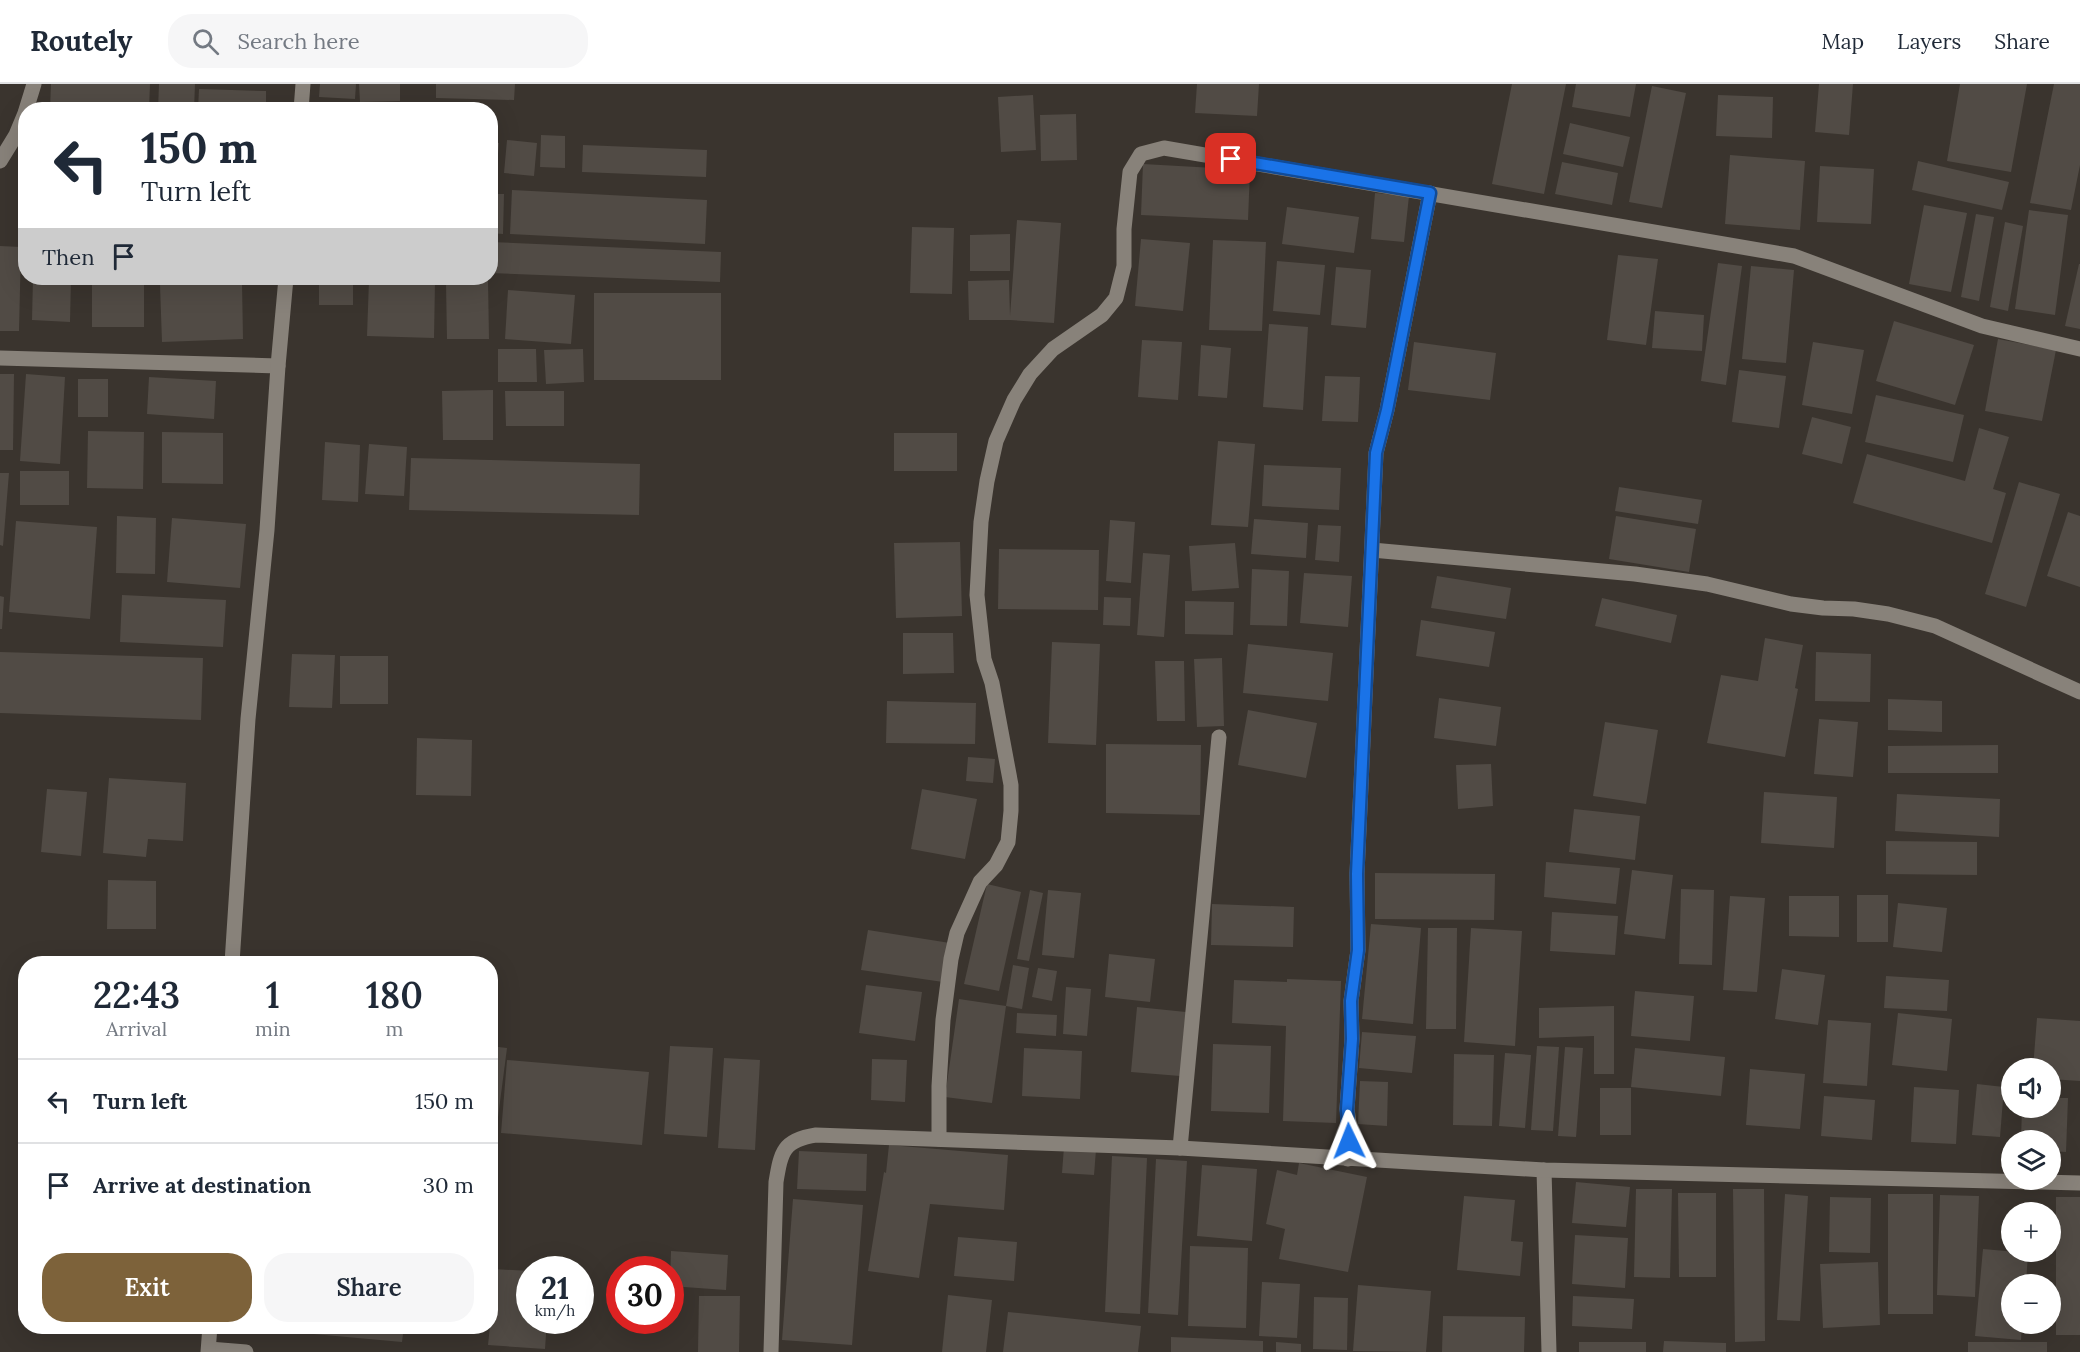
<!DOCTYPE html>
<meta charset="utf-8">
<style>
body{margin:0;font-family:Lora,serif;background:#f6f6f7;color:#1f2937;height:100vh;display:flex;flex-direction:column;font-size:22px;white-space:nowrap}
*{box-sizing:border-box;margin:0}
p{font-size:20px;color:#747a83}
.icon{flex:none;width:33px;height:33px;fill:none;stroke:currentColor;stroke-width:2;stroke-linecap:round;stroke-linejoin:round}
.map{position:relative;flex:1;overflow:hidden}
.details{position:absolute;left:18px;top:872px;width:480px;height:378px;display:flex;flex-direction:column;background:#fff;border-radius:24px;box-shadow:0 6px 24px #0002}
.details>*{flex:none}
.top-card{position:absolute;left:18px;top:18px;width:480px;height:183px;border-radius:24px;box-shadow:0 6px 24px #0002;background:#fff;color:#1f2937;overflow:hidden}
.fabs{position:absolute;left:2001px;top:974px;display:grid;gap:12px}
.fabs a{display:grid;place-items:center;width:60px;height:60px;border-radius:50%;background:#fff;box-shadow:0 6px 24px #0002;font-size:30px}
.speed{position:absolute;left:516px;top:1172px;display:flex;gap:12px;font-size:30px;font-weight:700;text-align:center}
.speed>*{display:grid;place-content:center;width:78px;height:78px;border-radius:50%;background:#fff;box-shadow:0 6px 24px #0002;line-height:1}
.speed small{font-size:15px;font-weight:400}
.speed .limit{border:9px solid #d22;background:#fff;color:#111}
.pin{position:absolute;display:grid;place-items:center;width:51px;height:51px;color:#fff;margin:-26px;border-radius:12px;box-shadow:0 3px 9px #0006}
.me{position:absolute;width:66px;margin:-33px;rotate:358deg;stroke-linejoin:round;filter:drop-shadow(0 0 4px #0008)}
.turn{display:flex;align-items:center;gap:21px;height:126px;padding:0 24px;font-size:27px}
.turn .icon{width:78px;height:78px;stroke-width:2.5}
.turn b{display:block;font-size:42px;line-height:51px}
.then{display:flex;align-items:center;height:57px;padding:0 24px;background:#0003;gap:12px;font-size:22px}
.eta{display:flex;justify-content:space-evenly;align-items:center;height:102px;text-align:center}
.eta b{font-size:36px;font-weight:600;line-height:42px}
.primary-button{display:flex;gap:12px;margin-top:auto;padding:12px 24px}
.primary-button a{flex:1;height:69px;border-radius:24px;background:#7d623a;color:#fff;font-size:24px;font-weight:600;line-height:69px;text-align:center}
.primary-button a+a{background:#f6f6f7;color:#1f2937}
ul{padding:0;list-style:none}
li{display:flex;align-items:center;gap:18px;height:84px;padding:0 24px;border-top:2px solid #e0e1e3}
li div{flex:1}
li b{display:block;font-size:22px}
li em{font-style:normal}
header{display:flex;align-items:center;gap:36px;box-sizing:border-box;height:84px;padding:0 30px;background:#fff;border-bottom:2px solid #e0e1e3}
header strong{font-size:28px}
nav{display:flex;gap:33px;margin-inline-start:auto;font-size:21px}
.search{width:420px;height:54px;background:#f6f6f7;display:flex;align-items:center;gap:15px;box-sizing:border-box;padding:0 21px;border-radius:24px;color:#747a83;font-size:22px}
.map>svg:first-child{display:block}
.building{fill:#514b45}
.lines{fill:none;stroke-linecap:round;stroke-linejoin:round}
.minor{stroke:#88827a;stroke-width:15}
.route-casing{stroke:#114b97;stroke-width:15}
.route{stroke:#1a73e8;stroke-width:10}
</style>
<header>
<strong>Routely</strong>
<div class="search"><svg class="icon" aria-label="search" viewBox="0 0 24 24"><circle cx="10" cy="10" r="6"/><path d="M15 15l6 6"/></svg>Search here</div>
<nav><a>Map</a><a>Layers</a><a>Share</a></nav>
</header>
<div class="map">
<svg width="2080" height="1268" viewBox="0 0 2080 1268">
<rect width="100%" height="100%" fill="#3a342e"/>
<g class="building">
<polygon points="51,0 150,0 149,26 50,26"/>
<polygon points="159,0 195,0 194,26 158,26"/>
<polygon points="320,0 356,0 355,15 319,13"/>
<polygon points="359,0 400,0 400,17 360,18"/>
<polygon points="436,0 515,0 514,16 436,14"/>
<polygon points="1197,0 1259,0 1257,32 1195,29"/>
<polygon points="1512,0 1566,0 1544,110 1492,100"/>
<polygon points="1576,0 1636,0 1630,33 1572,23"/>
<polygon points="1819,0 1853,0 1849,51 1815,48"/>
<polygon points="1960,0 2027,0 2011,88 1947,77"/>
<polygon points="2054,0 2080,0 2080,81 2071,126 2030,119"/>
<polygon points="1652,2 1686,9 1662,124 1629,118"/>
<polygon points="199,5 266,7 266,26 198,26"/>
<polygon points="1033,11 1036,66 1001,68 998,13"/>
<polygon points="1718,11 1773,13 1772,54 1716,52"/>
<polygon points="1076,30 1077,76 1041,77 1040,31"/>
<polygon points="1570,39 1630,53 1623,83 1563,70"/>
<polygon points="541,51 565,52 565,84 540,83"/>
<polygon points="507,56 537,59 534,92 504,89"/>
<polygon points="490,58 499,59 495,102 490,101"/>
<polygon points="583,61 707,66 706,93 582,88"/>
<polygon points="1730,71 1805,77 1800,146 1725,140"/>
<polygon points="1918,77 2009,98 2002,126 1912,106"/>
<polygon points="1562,78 1618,89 1612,121 1555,110"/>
<polygon points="1143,80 1250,86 1248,136 1141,131"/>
<polygon points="1820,82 1874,85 1871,140 1817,138"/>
<polygon points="512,106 707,116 705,160 510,150"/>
<polygon points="1375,109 1409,112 1404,158 1371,155"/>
<polygon points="490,110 504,110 503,150 490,149"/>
<polygon points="1924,121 1967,129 1951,208 1909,200"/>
<polygon points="1287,123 1359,133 1354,169 1282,160"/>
<polygon points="2029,126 2068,131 2055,231 2015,225"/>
<polygon points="1976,130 1994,133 1979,217 1961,213"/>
<polygon points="1017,136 1061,139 1054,239 1010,236 969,236 968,197 1009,196 1010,232"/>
<polygon points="2005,138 2023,142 2008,227 1990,223"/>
<polygon points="912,143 954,144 952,210 910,209"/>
<polygon points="1010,150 1010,187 970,187 970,151"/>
<polygon points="1141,155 1190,159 1183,227 1135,222"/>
<polygon points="1213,156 1266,158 1262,247 1209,246"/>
<polygon points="490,158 721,168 720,198 490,189"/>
<polygon points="0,162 21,163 19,247 0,247"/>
<polygon points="1618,171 1658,175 1646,261 1607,256"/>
<polygon points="1277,177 1325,181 1320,231 1273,227"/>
<polygon points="1718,179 1742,182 1726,301 1701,297"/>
<polygon points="2079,180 2080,180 2080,245 2065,242"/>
<polygon points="1751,182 1794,186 1786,279 1742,275"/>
<polygon points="1336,183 1371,186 1366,244 1331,241"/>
<polygon points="33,194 71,194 70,238 32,236"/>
<rect x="92" y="194" width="52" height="49"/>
<rect x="319" y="194" width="34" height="27"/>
<polygon points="369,196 435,197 434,254 367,252"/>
<polygon points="488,197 489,255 447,255 446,199"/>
<polygon points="242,199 243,255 162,258 160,201"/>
<polygon points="508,206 575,211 571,260 505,255"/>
<rect x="594" y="209" width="127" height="87"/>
<polygon points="1655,227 1704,231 1702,267 1652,264"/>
<polygon points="1894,237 1974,261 1955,321 1876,297"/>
<polygon points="1269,240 1308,243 1303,326 1263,323"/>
<polygon points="1998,255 2056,266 2042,337 1985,327"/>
<polygon points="1142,256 1182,258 1178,316 1138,313"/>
<polygon points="1414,258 1496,269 1490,316 1408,306"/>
<polygon points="1813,258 1864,266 1852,330 1802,321"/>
<polygon points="1201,261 1231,264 1227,314 1198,312"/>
<polygon points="498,265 536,265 537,298 498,298"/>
<polygon points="583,265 584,298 546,300 544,266"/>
<polygon points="1739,286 1786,292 1779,344 1732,338"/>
<polygon points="0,290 14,290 13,366 0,366"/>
<polygon points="26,290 65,293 60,380 20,377"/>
<polygon points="1325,292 1360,293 1358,338 1322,337"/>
<polygon points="149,293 216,297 214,335 147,330"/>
<rect x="78" y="295" width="30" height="38"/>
<polygon points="493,306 493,356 443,356 442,307"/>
<polygon points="505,307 564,307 564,342 506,342"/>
<polygon points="1876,311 1964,331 1953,378 1865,358"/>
<polygon points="1812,333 1851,343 1842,380 1802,370"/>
<polygon points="1979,344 2009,353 1993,405 2006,409 1992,459 1853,419 1867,370 1965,397"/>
<polygon points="88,347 144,348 143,405 87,404"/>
<polygon points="162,348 223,349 223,400 162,399"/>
<rect x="894" y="349" width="63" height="38"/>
<polygon points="1218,357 1255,360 1248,443 1211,441"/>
<polygon points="325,358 360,361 358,418 322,416"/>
<polygon points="369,360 407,363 404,412 365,410"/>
<polygon points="411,374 640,380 639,431 409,426"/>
<polygon points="1264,381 1341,384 1339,426 1262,422"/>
<rect x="20" y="387" width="49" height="34"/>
<polygon points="0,389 9,389 3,462 0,461"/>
<polygon points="2019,398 2060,410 2026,523 1985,510"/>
<polygon points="1619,403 1702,416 1698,440 1615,427"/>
<polygon points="2068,428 2080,432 2080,503 2047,492"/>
<polygon points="117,432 156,434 155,490 116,489"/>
<polygon points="1616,432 1696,445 1689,488 1609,475"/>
<polygon points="172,434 246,440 240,504 167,498"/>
<polygon points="1254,435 1308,439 1306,474 1251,470"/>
<polygon points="1110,436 1135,438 1131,499 1106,497"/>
<polygon points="16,437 97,443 90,535 9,528"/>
<polygon points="1318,441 1341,442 1339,478 1315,476"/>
<polygon points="960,458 962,532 896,534 894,459"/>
<polygon points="1235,459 1239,504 1192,507 1189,462"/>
<polygon points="999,465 1099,466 1098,526 998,525"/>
<polygon points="1143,469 1170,471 1164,553 1137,551"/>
<polygon points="1252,485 1289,487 1287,542 1250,541"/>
<polygon points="1304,489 1352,492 1348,543 1300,539"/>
<polygon points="1437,492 1511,504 1506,535 1431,524"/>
<polygon points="122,511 226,516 223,563 120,558"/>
<polygon points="0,512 4,513 2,545 0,545"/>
<polygon points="1104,513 1131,514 1130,542 1103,541"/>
<polygon points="1602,514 1677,531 1671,559 1595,542"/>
<polygon points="1185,517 1234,518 1233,551 1185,550"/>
<polygon points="1421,536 1495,548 1489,583 1416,572"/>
<polygon points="903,549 953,549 954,589 903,590"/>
<polygon points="1765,554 1803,561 1795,604 1798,605 1785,673 1707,659 1721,591 1758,597"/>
<polygon points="1052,558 1100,560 1096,661 1048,659"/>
<polygon points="1248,560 1333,569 1328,617 1243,609"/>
<polygon points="0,568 203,574 201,636 0,629"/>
<polygon points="1816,568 1871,570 1870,618 1815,617"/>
<polygon points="292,570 335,571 332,624 289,623"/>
<rect x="340" y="572" width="48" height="48"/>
<polygon points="1222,574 1224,642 1197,643 1194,575"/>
<polygon points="1155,577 1184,577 1185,637 1157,637"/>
<polygon points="1439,614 1501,623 1496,662 1434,654"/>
<polygon points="1888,615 1942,617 1942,648 1888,646"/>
<polygon points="887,617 976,619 975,660 886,659"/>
<polygon points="1248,626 1317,639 1306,694 1238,681"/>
<polygon points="1819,635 1858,638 1853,693 1814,690"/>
<polygon points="1605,638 1658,646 1646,720 1593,712"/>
<polygon points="417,654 472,656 471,712 416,711"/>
<polygon points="1106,660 1201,661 1200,731 1106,729"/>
<polygon points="1998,661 1998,689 1888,689 1888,662"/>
<polygon points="968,673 995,675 993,699 966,697"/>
<polygon points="1491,680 1493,722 1458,725 1456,681"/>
<polygon points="109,694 186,699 183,757 148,755 146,773 103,769"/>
<polygon points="47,705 87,708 81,772 41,768"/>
<polygon points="922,705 977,715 965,775 911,765"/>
<polygon points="1764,708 1837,713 1834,764 1761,759"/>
<polygon points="1897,710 2000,715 1999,753 1895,747"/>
<polygon points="1574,725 1640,732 1635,776 1569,768"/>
<polygon points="1886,757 1977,758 1977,791 1886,790"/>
<polygon points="1546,778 1620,784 1616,820 1544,813"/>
<polygon points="1632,786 1673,791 1665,855 1624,850"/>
<polygon points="1375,789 1495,790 1494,836 1375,835"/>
<polygon points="108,796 156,797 156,845 107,845"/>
<polygon points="987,800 1021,808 999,907 964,900"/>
<polygon points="1681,805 1714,806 1712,881 1679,880"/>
<polygon points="1030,806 1043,809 1029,877 1017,875"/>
<polygon points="1048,806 1081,809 1074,874 1042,871"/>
<rect x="1857" y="811" width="31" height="47"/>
<polygon points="1730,812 1765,814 1757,908 1723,906"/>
<polygon points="1789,812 1839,812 1839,853 1789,852"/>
<polygon points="1898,819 1947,824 1942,868 1893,863"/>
<polygon points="1212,820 1294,823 1293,863 1211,861"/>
<polygon points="1552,828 1618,832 1615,871 1550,867"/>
<polygon points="1371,840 1421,844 1413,940 1362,935"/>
<polygon points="1428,844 1457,844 1456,945 1426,945"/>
<polygon points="1471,844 1522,847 1515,962 1464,958"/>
<polygon points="868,846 950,859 943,898 861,886"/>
<polygon points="1109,870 1155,875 1150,918 1105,913"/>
<polygon points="1013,881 1029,884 1022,925 1006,922"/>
<polygon points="1038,884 1057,887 1052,917 1032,913"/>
<polygon points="1782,885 1825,891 1818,941 1775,935"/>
<polygon points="1886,892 1949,896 1947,927 1884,924"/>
<polygon points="1287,895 1341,897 1336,1039 1283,1037 1286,942 1232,939 1234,896 1287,898"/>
<polygon points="866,901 922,908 915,957 859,949"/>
<polygon points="1066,903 1091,905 1087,952 1063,950"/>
<polygon points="1635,907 1694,912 1690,957 1631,952"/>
<polygon points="959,915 1006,922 992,1019 945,1013"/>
<polygon points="1614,922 1614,990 1594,990 1594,952 1539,954 1539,924"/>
<polygon points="1137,923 1186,928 1180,992 1131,988"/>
<polygon points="1017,929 1057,931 1056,952 1016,949"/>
<polygon points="1898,929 1952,935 1947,987 1892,981"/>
<polygon points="2037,934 2080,937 2080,997 2050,995 2050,984 2033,984"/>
<polygon points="1828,936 1871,939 1867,1002 1823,999"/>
<polygon points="1362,948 1416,952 1412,989 1359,984"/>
<polygon points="1213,960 1271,962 1269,1029 1211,1027"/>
<polygon points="490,962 507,964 494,1064 490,1064"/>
<polygon points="670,962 713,964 707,1053 664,1050"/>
<polygon points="1537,962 1559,963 1553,1047 1531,1046"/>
<polygon points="1565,963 1583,964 1576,1053 1558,1052"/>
<polygon points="1024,964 1082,967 1080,1015 1022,1012"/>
<polygon points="1635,964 1725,973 1721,1012 1631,1003"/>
<polygon points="1505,969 1531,971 1525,1044 1499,1042"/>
<polygon points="1454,970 1494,971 1492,1042 1453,1041"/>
<polygon points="724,974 760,976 755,1066 718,1064"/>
<polygon points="872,975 907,976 905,1018 871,1016"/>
<polygon points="507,976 649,988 642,1061 501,1049"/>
<polygon points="1750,985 1805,990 1800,1045 1746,1041"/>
<polygon points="1360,997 1388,998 1387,1042 1358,1040"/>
<polygon points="1977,1000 2004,1003 2000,1053 1972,1051"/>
<polygon points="1914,1003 1959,1006 1956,1060 1911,1058"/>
<rect x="1600" y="1004" width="31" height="47"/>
<polygon points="1824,1012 1875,1016 1872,1056 1821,1052"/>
<polygon points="2050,1014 2068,1014 2066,1068 2050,1067 2050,1056 2021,1056 2022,1023 2050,1023"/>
<polygon points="889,1061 1008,1071 1004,1126 930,1120 919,1194 868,1187 884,1088 886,1089"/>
<polygon points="1064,1063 1096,1066 1094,1091 1062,1089"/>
<polygon points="799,1067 867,1070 866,1107 797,1105"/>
<polygon points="1112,1072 1147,1074 1140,1230 1105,1228"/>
<polygon points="1156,1075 1187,1077 1178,1231 1148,1229"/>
<polygon points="1299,1079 1367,1093 1348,1188 1279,1175 1285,1145 1266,1140 1277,1086 1297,1091"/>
<polygon points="1202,1081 1257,1085 1252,1157 1197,1152"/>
<polygon points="1576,1098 1630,1103 1626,1143 1572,1139"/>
<polygon points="1636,1105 1672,1105 1670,1194 1634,1193"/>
<polygon points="1733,1105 1764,1105 1765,1257 1735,1258"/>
<polygon points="1678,1109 1716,1109 1716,1193 1679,1193"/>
<polygon points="1785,1110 1808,1112 1800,1237 1777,1236"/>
<rect x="1888" y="1110" width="45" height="120"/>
<polygon points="1940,1111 1979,1112 1975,1213 1937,1211"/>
<polygon points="1464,1112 1515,1116 1511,1157 1523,1158 1520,1192 1457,1186"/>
<polygon points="1830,1113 1871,1114 1870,1169 1829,1168"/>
<rect x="2056" y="1113" width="24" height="138"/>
<polygon points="793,1115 863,1121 852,1261 782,1256"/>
<polygon points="1575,1151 1628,1154 1625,1204 1572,1200"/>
<polygon points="958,1153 1017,1158 1014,1197 954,1192"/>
<polygon points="1190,1162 1248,1164 1246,1244 1188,1242"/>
<polygon points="1983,1165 2028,1169 2026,1200 2012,1200 2012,1239 2022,1239 2021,1256 1975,1252"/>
<polygon points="671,1167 728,1171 726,1206 670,1202"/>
<polygon points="1878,1178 1880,1241 1823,1244 1820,1180"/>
<polygon points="493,1185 530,1187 530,1236 547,1236 545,1265 488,1261 490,1242"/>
<polygon points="1262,1198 1300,1200 1297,1254 1259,1252"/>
<polygon points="1358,1201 1431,1207 1426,1268 1353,1267"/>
<polygon points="948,1211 992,1216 986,1268 942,1268"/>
<polygon points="699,1212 740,1212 739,1268 698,1268"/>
<polygon points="1573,1212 1634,1215 1632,1245 1572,1242"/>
<polygon points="1314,1213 1348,1214 1347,1266 1313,1265"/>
<polygon points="1008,1228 1141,1242 1138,1268 1003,1268"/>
<polygon points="1443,1232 1525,1233 1524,1268 1442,1268"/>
<polygon points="259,1242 404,1242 402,1258 258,1245"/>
<polygon points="1171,1253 1263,1257 1263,1268 1171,1268"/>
<polygon points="1664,1257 1726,1259 1726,1268 1663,1268"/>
<polygon points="1276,1258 1301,1260 1301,1268 1276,1268"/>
<rect x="1579" y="1258" width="67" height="10"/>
<rect x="1968" y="1258" width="79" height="10"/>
</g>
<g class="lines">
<g class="minor">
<polyline points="26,26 34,0"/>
<polyline points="301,26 303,0"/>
<polyline points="0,77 16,51 26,27"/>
<polyline points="0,274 278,282"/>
<polyline points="1372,466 1635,490 1707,500 1791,520 1823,524 1854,525 1888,530 1935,542 2080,608"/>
<polyline points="232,879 248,635 267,446 278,282 286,194"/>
<polyline points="939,1055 939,1002 943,936 951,875 957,849 980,798 996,781 1008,758 1011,727 1011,701 992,599 984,575 977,511 981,438 987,397 996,357 1014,316 1030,290 1053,265 1102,231 1116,214 1124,182 1124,145 1130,88 1141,70 1164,64 1794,172 1982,242 2080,265"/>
<polyline points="1180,1064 1219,653"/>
<polyline points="1348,1075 1349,1039 1347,1025 1352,955 1351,917 1358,866 1357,790 1376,369 1387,326 1430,109"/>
<polyline points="1544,1086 1549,1268"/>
<polyline points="209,1265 246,1268"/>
<polyline points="208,1268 210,1242"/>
<path d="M771 1268 776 1098C781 1068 783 1056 816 1051L1180 1064 1544 1086 2080 1099"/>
</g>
</g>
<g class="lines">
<defs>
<polyline id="route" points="1231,75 1430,109 1387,326 1376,369 1357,790 1358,866 1351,917 1352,955 1347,1025 1349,1057"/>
</defs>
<use href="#route" class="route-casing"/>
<use href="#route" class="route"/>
</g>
</svg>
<div class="fabs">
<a><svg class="icon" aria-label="sound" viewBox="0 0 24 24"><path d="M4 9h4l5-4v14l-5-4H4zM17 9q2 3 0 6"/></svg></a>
<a><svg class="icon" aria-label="layers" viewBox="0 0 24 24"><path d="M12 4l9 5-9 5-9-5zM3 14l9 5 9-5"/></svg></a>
<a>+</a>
<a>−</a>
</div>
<div class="speed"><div>21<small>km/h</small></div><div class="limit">30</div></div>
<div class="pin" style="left:1231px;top:75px;background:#d93025"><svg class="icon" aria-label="arrive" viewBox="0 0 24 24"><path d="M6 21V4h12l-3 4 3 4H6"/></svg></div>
<svg class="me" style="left:1349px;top:1057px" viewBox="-20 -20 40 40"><path d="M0-17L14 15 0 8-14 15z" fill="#1a73e8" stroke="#fff" stroke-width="4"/></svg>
<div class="top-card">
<div class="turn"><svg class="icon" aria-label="left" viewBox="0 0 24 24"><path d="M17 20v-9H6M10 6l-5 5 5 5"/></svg><div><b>150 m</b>Turn left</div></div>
<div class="then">Then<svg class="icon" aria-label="arrive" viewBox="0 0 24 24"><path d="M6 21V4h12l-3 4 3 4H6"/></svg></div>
</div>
<section class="details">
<div class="eta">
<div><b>22:43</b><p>Arrival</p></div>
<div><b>1</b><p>min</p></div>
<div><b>180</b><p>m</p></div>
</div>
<ul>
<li><svg class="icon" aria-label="left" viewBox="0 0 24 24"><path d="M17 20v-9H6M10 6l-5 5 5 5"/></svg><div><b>Turn left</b></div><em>150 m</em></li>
<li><svg class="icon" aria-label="arrive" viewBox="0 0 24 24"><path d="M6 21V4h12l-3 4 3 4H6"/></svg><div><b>Arrive at destination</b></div><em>30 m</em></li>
</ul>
<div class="primary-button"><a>Exit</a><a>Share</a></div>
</section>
</div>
